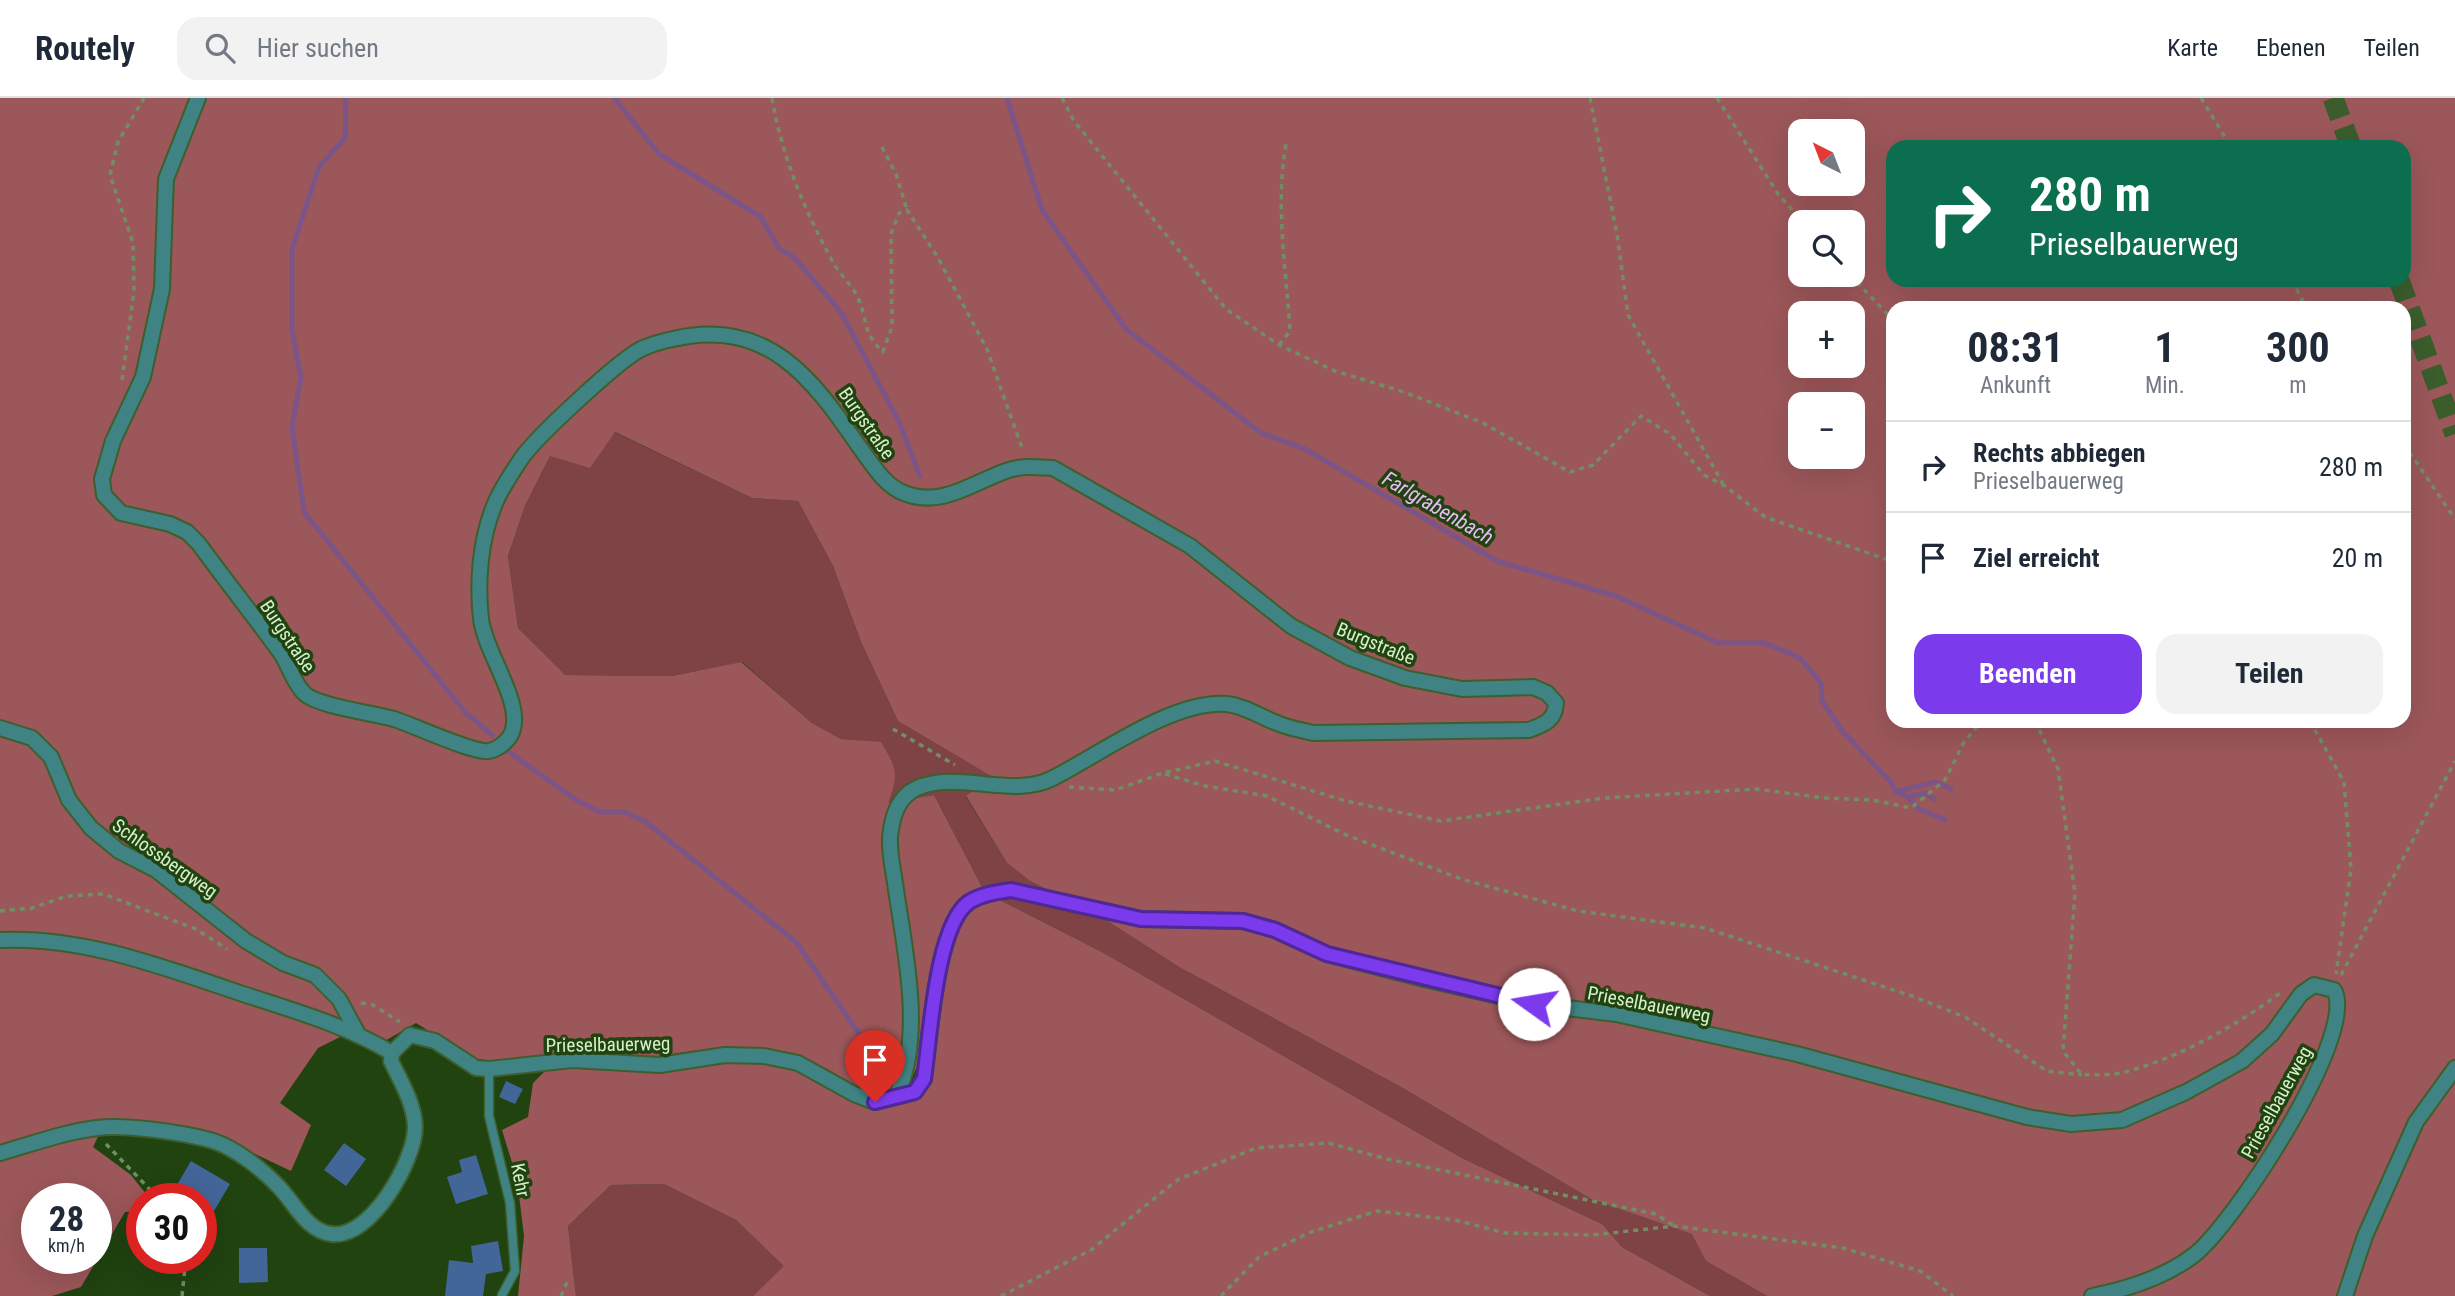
<!DOCTYPE html>
<html lang="de">
<meta charset="utf-8">
<style>
body{margin:0;font-family:"Roboto Condensed",sans-serif;background:#f2f2f3;color:#1f2937;height:100vh;display:flex;flex-direction:column;font-size:26px;white-space:nowrap}
*{box-sizing:border-box;margin:0}
p{font-size:23px;color:#747a83}
.icon{flex:none;width:38px;height:38px;fill:none;stroke:currentColor;stroke-width:2;stroke-linecap:round;stroke-linejoin:round}
.map{position:relative;flex:1;overflow:hidden}
.panel{position:absolute;left:1886px;top:203px;width:525px;height:427px;display:flex;flex-direction:column;background:#fff;border-radius:21px;box-shadow:0 7px 28px #0002}
.panel>*{flex:none}
.guide{position:absolute;left:1886px;top:42px;width:525px;height:147px;border-radius:21px;box-shadow:0 7px 28px #0002;background:#0b6e4f;color:#fff;overflow:hidden}
.needle{width:46px;rotate:318deg}
.tools{position:absolute;left:1788px;top:21px;display:grid;gap:14px}
.tools a{display:grid;place-items:center;width:77px;height:77px;border-radius:14px;background:#fff;box-shadow:0 7px 28px #0002;font-size:35px}
.speed{position:absolute;left:21px;top:1085px;display:flex;gap:14px;font-size:35px;font-weight:700;text-align:center}
.speed>*{display:grid;place-content:center;width:91px;height:91px;border-radius:50%;background:#fff;box-shadow:0 7px 28px #0002;line-height:1}
.speed small{font-size:18px;font-weight:400}
.speed .limit{border:10px solid #d22;background:#fff;color:#111}
.pin{position:absolute;display:grid;place-items:center;width:60px;height:60px;color:#fff;margin:-72px -30px;border-radius:50% 50% 50% 0;rotate:-45deg;box-shadow:0 0 7px #0007}
.pin .icon{rotate:45deg}
.me{position:absolute;width:77px;margin:-38px;rotate:283deg;stroke-linejoin:round;filter:drop-shadow(0 0 5px #0008)}
.turn{display:flex;align-items:center;gap:24px;height:147px;padding:0 28px;font-size:32px}
.turn .icon{width:91px;height:91px;stroke-width:2.5}
.turn b{display:block;font-size:49px;line-height:60px}
.eta{display:flex;justify-content:space-evenly;align-items:center;height:119px;text-align:center}
.eta b{font-size:42px;font-weight:700;line-height:49px}
.cta{display:flex;gap:14px;margin-top:auto;padding:14px 28px}
.cta a{flex:1;height:80px;border-radius:21px;background:#7c3aed;color:#fff;font-size:28px;font-weight:700;line-height:80px;text-align:center}
.cta a+a{background:#f2f2f3;color:#1f2937}
ul{padding:0;list-style:none}
li{display:flex;align-items:center;gap:21px;height:91px;padding:0 28px;border-top:2px solid #e0e1e3}
li div{flex:1}
li b{display:block;font-size:26px}
li em{font-style:normal}
header{display:flex;align-items:center;gap:42px;box-sizing:border-box;height:98px;padding:0 35px;background:#fff;border-bottom:2px solid #e0e1e3}
header strong{font-size:33px}
nav{display:flex;gap:38px;margin-inline-start:auto;font-size:24px}
.search{width:490px;height:63px;background:#f2f2f3;display:flex;align-items:center;gap:18px;box-sizing:border-box;padding:0 24px;border-radius:21px;color:#747a83;font-size:26px}
.map>svg:first-child{display:block}
.green{fill:#7f4346}
.forest{fill:#9c575a;fill-rule:evenodd}
.lines{fill:none;stroke-linecap:round;stroke-linejoin:round}
.stream{stroke:#7b5488;stroke-width:5}
.building{fill:#426698}
.motorway-tunnel{stroke:#3b5d2c;stroke-width:21;stroke-dasharray:21 10;stroke-linecap:butt}
.service-casing{stroke:#3d5f2e;stroke-width:11}
.minor-casing{stroke:#3d5f2e;stroke-width:18}
.path{stroke:#708f63;stroke-width:3.5;stroke-dasharray:5 5;stroke-linecap:butt}
.service{stroke:#408384;stroke-width:8}
.minor{stroke:#408384;stroke-width:14}
.route-casing{stroke:#51269a;stroke-width:18}
.route{stroke:#7c3aed;stroke-width:12}
.labels{text-anchor:middle;stroke-width:7;stroke-linejoin:round;paint-order:stroke}
.street-label{font-size:19px;fill:#d6f0cc;stroke:#204310}
.water-label{font-size:21px;font-style:italic;fill:#e8baf8;stroke:#204310}
</style>
<header>
<strong>Routely</strong>
<div class="search"><svg class="icon" aria-label="search" viewBox="0 0 24 24"><circle cx="10" cy="10" r="6"/><path d="M15 15l6 6"/></svg>Hier suchen</div>
<nav><a>Karte</a><a>Ebenen</a><a>Teilen</a></nav>
</header>
<div class="map">
<svg width="2455" height="1198" viewBox="0 0 2455 1198">
<rect width="100%" height="100%" fill="#204310"/>
<g class="green">
<polygon points="614,334 752,400 798,403 833,468 861,544 898,623 994,679 966,699 1007,765 1030,783 1095,815 1179,869 1401,989 1591,1101 1693,1136 1706,1163 1767,1198 1710,1198 1622,1149 1602,1126 1462,1060 1102,854 994,799 982,789 934,697 887,706 881,645 841,641 812,625 742,564 672,578 564,577 518,530 508,458 525,408 550,358"/>
<polygon points="664,1086 736,1122 785,1168 753,1198 576,1198 568,1128 611,1087"/>
</g>
<g class="forest">
<path d="M0 0H2455V1198H1767L1706 1163 1692 1136 1591 1101 1401 989 1179 869 1095 815 1030 783 1007 765 966 698 993 679 898 623 861 544 833 468 798 403 752 400 615 334 590 370 550 358 525 408 508 458 518 530 565 577 672 578 741 564 812 625 841 641 881 644C897 671 899 676 888 705L934 697 982 789C924 817 928 907 920 962L909 986 881 995 863 994 827 971 794 957 756 949 706 951 650 959 613 954H566L499 964 472 960 416 925 383 944 360 929 318 950 280 1005 311 1027 291 1073 219 1039 105 1024 93 1049 131 1077 150 1101H142V1112L125 1114 81 1189 52 1198H0ZM1801 33H1853V86H1801ZM1894 49H2404V182H1894ZM1801 124H1853V177H1801ZM1894 210H2404V623H1894ZM1801 215H1853V268H1801ZM1801 306H1853V359H1801ZM37 1101H96V1160H37Z"/>
<polygon points="994,799 1102,854 1462,1060 1602,1126 1622,1149 1710,1198 753,1198 784,1168 736,1122 664,1086 611,1087 568,1128 576,1198 518,1198 524,1138 517,1081 502,1032 528,1019 533,985 546,972 760,963 796,970 866,1007 928,983 936,953 941,899 958,826 972,811"/>
</g>
<g class="lines">
<g class="stream">
<polyline points="346,0 345,40 319,69 292,151 292,233 301,279 292,329 304,414 465,614 492,637"/>
<polyline points="614,0 659,56 761,119 779,151 793,158 841,214 899,324 920,378"/>
<polyline points="1007,0 1042,112 1126,231 1261,335 1305,351 1497,463 1616,498 1718,545 1765,545 1800,560 1821,585 1822,603 1843,634 1891,684 1896,694 1908,699 1919,711 1945,722"/>
<polyline points="509,654 576,702 600,714 625,714 646,724 796,844 864,943 870,963"/>
<polyline points="1898,693 1936,684 1951,691"/>
<polyline points="1908,699 1926,695 1934,701"/>
</g>
</g>
<g class="building">
<polygon points="506,983 523,991 515,1006 499,999"/>
<polygon points="344,1045 366,1061 346,1088 324,1072"/>
<polygon points="476,1057 488,1096 456,1106 447,1079 462,1074 459,1062"/>
<polygon points="191,1063 230,1086 214,1113 201,1105 201,1101 193,1101 175,1090"/>
<polygon points="498,1143 503,1173 486,1176 483,1198 445,1198 449,1162 473,1165 471,1148"/>
<polygon points="239,1150 267,1150 268,1184 239,1185"/>
</g>
<g class="lines">
<g class="motorway-tunnel">
<polyline points="2333,0 2351,49"/>
<polyline points="2399,182 2455,336"/>
</g>
<defs>
<polyline id="service" points="489,971 489,1018 510,1105 515,1173 502,1197"/>
<g id="minor">
<path d="M198 0 166 81 162 191 143 279 113 343 102 381 104 397 121 415 170 426 187 434 199 446C225 482 254 518 280 554 289 567 293 584 304 595 316 608 373 615 394 621 413 627 475 656 489 653 499 651 511 641 513 631 521 601 485 554 481 521 477 485 480 442 494 408 500 392 512 375 521 361 536 339 618 263 641 251 650 247 663 243 673 241 767 219 812 280 858 347 871 364 883 387 904 395 941 410 972 385 1006 373 1022 367 1037 369 1053 370L1190 448 1291 528 1350 560 1405 580 1462 591 1533 589 1547 595 1556 605C1555 623 1544 626 1529 632L1313 635C1301 632 1288 630 1277 625 1261 619 1245 608 1227 606 1173 602 1102 655 1053 680 1013 701 958 672 917 690 897 699 892 720 890 739 889 756 894 775 896 792 905 853 924 939 897 996"/>
<polyline points="0,630 32,640 51,659 69,702 91,730 119,753 156,772 246,843 283,865 315,877 339,901 357,934"/>
<path d="M0 842C84 838 165 870 243 896 295 913 345 927 392 955"/>
<path d="M392 955 410 937 435 943 476 970 489 971 572 962 660 967 725 957 764 958 798 965 854 996 875 1004 915 994 924 981C930 940 936 827 969 804 982 796 997 794 1011 792L1141 821 1243 823 1275 832 1327 856 1424 881 1534 906 1616 916 1797 956 2027 1019 2071 1026 2122 1022 2186 994 2242 963 2272 936 2301 896 2314 887 2334 892C2359 936 2233 1127 2194 1157 2164 1180 2128 1191 2092 1198"/>
<path d="M0 1055C32 1046 64 1034 97 1030 125 1026 186 1035 213 1043 235 1050 262 1071 278 1088 294 1104 307 1134 332 1136 371 1141 416 1061 415 1028 414 1005 401 984 391 963L392 955"/>
<polyline points="2345,1198 2365,1138 2416,1024 2455,970"/>
</g>
</defs>
<use href="#service" class="service-casing"/>
<use href="#minor" class="minor-casing"/>
<g class="path">
<path d="M772 0C782 59 805 114 834 166 841 178 854 189 859 202 868 225 863 235 883 254L892 229 891 136 899 115 907 112 937 158 987 251 1023 353"/>
<polyline points="1062,0 1074,23 1226,211 1279,247 1335,273 1404,294 1483,325 1570,374 1593,367 1641,318 1670,336 1704,377 1725,388 1765,419 1894,464"/>
<polyline points="1590,0 1617,136 1628,217 1723,386"/>
<polyline points="1717,0 1778,96 1803,124"/>
<polyline points="2201,0 2231,49"/>
<polyline points="882,49 896,76 907,112"/>
<polyline points="1850,177 1894,223"/>
<polyline points="2292,182 2306,210"/>
<path d="M1279 247 1290 233C1286 168 1275 110 1286 46"/>
<polyline points="122,282 134,193 133,145 110,77 118,44 144,0"/>
<polyline points="2404,346 2455,421"/>
<path d="M2035 623 2058 671 2075 795 2063 953 2082 977C2095 976 2112 978 2125 974 2181 959 2236 928 2283 893"/>
<polyline points="2310,623 2344,684 2351,771 2336,876"/>
<polyline points="893,631 955,667"/>
<polyline points="1165,676 1205,688 1267,698 1344,736 1461,781 1578,813 1705,830 1912,898 1965,919 2047,973 2082,977"/>
<polyline points="1069,689 1115,692 1163,675 1215,663 1346,703 1441,723 1604,700 1756,691 1824,700 1873,702 1911,710 1945,682 1964,644 1982,623"/>
<polyline points="0,813 32,810 67,798 103,796 196,831 227,851"/>
<polyline points="2341,877 2455,663"/>
<polyline points="361,905 373,907 400,924"/>
<polyline points="106,1046 159,1101"/>
<polyline points="182,1198 186,1160"/>
<polyline points="561,1198 569,1180"/>
<polyline points="1001,1198 1091,1152 1177,1082 1256,1050 1328,1045 1387,1061 1656,1116 1674,1128"/>
<polyline points="1221,1198 1259,1159 1311,1134 1377,1113 1455,1122 1505,1135 1592,1137 1675,1128 1843,1150 1920,1173 1953,1198"/>
</g>
<use href="#service" class="service"/>
<use href="#minor" class="minor"/>
</g>
<g class="lines">
<defs>
<path id="route" d="M875 1004 915 994 924 981C930 940 936 827 969 804 982 796 997 794 1011 792L1141 821 1243 823 1275 832 1327 856 1534 906"/>
</defs>
<use href="#route" class="route-casing"/>
<use href="#route" class="route"/>
</g>
<g class="labels">
<g class="street-label">
<text transform="translate(867 325) rotate(55)" y="7">Burgstraße</text>
<text transform="translate(288 538) rotate(56)" y="7">Burgstraße</text>
<text transform="translate(1376 545) rotate(22)" y="7">Burgstraße</text>
<text transform="translate(165 760) rotate(35)" y="7">Schlossbergweg</text>
<text transform="translate(1649 906) rotate(11)" y="7">Prieselbauerweg</text>
<text transform="translate(608 946) rotate(-1)" y="7">Prieselbauerweg</text>
<text transform="translate(2276 1004) rotate(-61)" y="7">Prieselbauerweg</text>
<text transform="translate(521 1082) rotate(79)" y="7">Kehr</text>
</g>
<g class="water-label">
<text transform="translate(1438 410) rotate(30)" y="7">Farlgrabenbach</text>
</g>
</g>
</svg>
<div class="tools">
<a><svg class="needle" viewBox="-14 -14 28 28"><path d="M0-13l5 13h-10z" fill="#e53935"/><path d="M0 13l5-13h-10z" fill="#747a83"/></svg></a>
<a><svg class="icon" aria-label="search" viewBox="0 0 24 24"><circle cx="10" cy="10" r="6"/><path d="M15 15l6 6"/></svg></a>
<a>+</a>
<a>−</a>
</div>
<div class="speed"><div>28<small>km/h</small></div><div class="limit">30</div></div>
<div class="pin" style="left:875px;top:1004px;background:#d93025"><svg class="icon" aria-label="arrive" viewBox="0 0 24 24"><path d="M6 21V4h12l-3 4 3 4H6"/></svg></div>
<svg class="me" style="left:1534px;top:906px" viewBox="-20 -20 40 40"><circle r="19" fill="#fff"/><path d="M0-13L10 11 0 6-10 11z" fill="#7c3aed"/></svg>
<div class="guide">
<div class="turn"><svg class="icon" aria-label="right" viewBox="0 0 24 24"><path d="M7 20v-9h11M14 6l5 5-5 5"/></svg><div><b>280 m</b>Prieselbauerweg</div></div>
</div>
<section class="panel">
<div class="eta">
<div><b>08:31</b><p>Ankunft</p></div>
<div><b>1</b><p>Min.</p></div>
<div><b>300</b><p>m</p></div>
</div>
<ul>
<li><svg class="icon" aria-label="right" viewBox="0 0 24 24"><path d="M7 20v-9h11M14 6l5 5-5 5"/></svg><div><b>Rechts abbiegen</b><p>Prieselbauerweg</p></div><em>280 m</em></li>
<li><svg class="icon" aria-label="arrive" viewBox="0 0 24 24"><path d="M6 21V4h12l-3 4 3 4H6"/></svg><div><b>Ziel erreicht</b></div><em>20 m</em></li>
</ul>
<div class="cta"><a>Beenden</a><a>Teilen</a></div>
</section>
</div>
